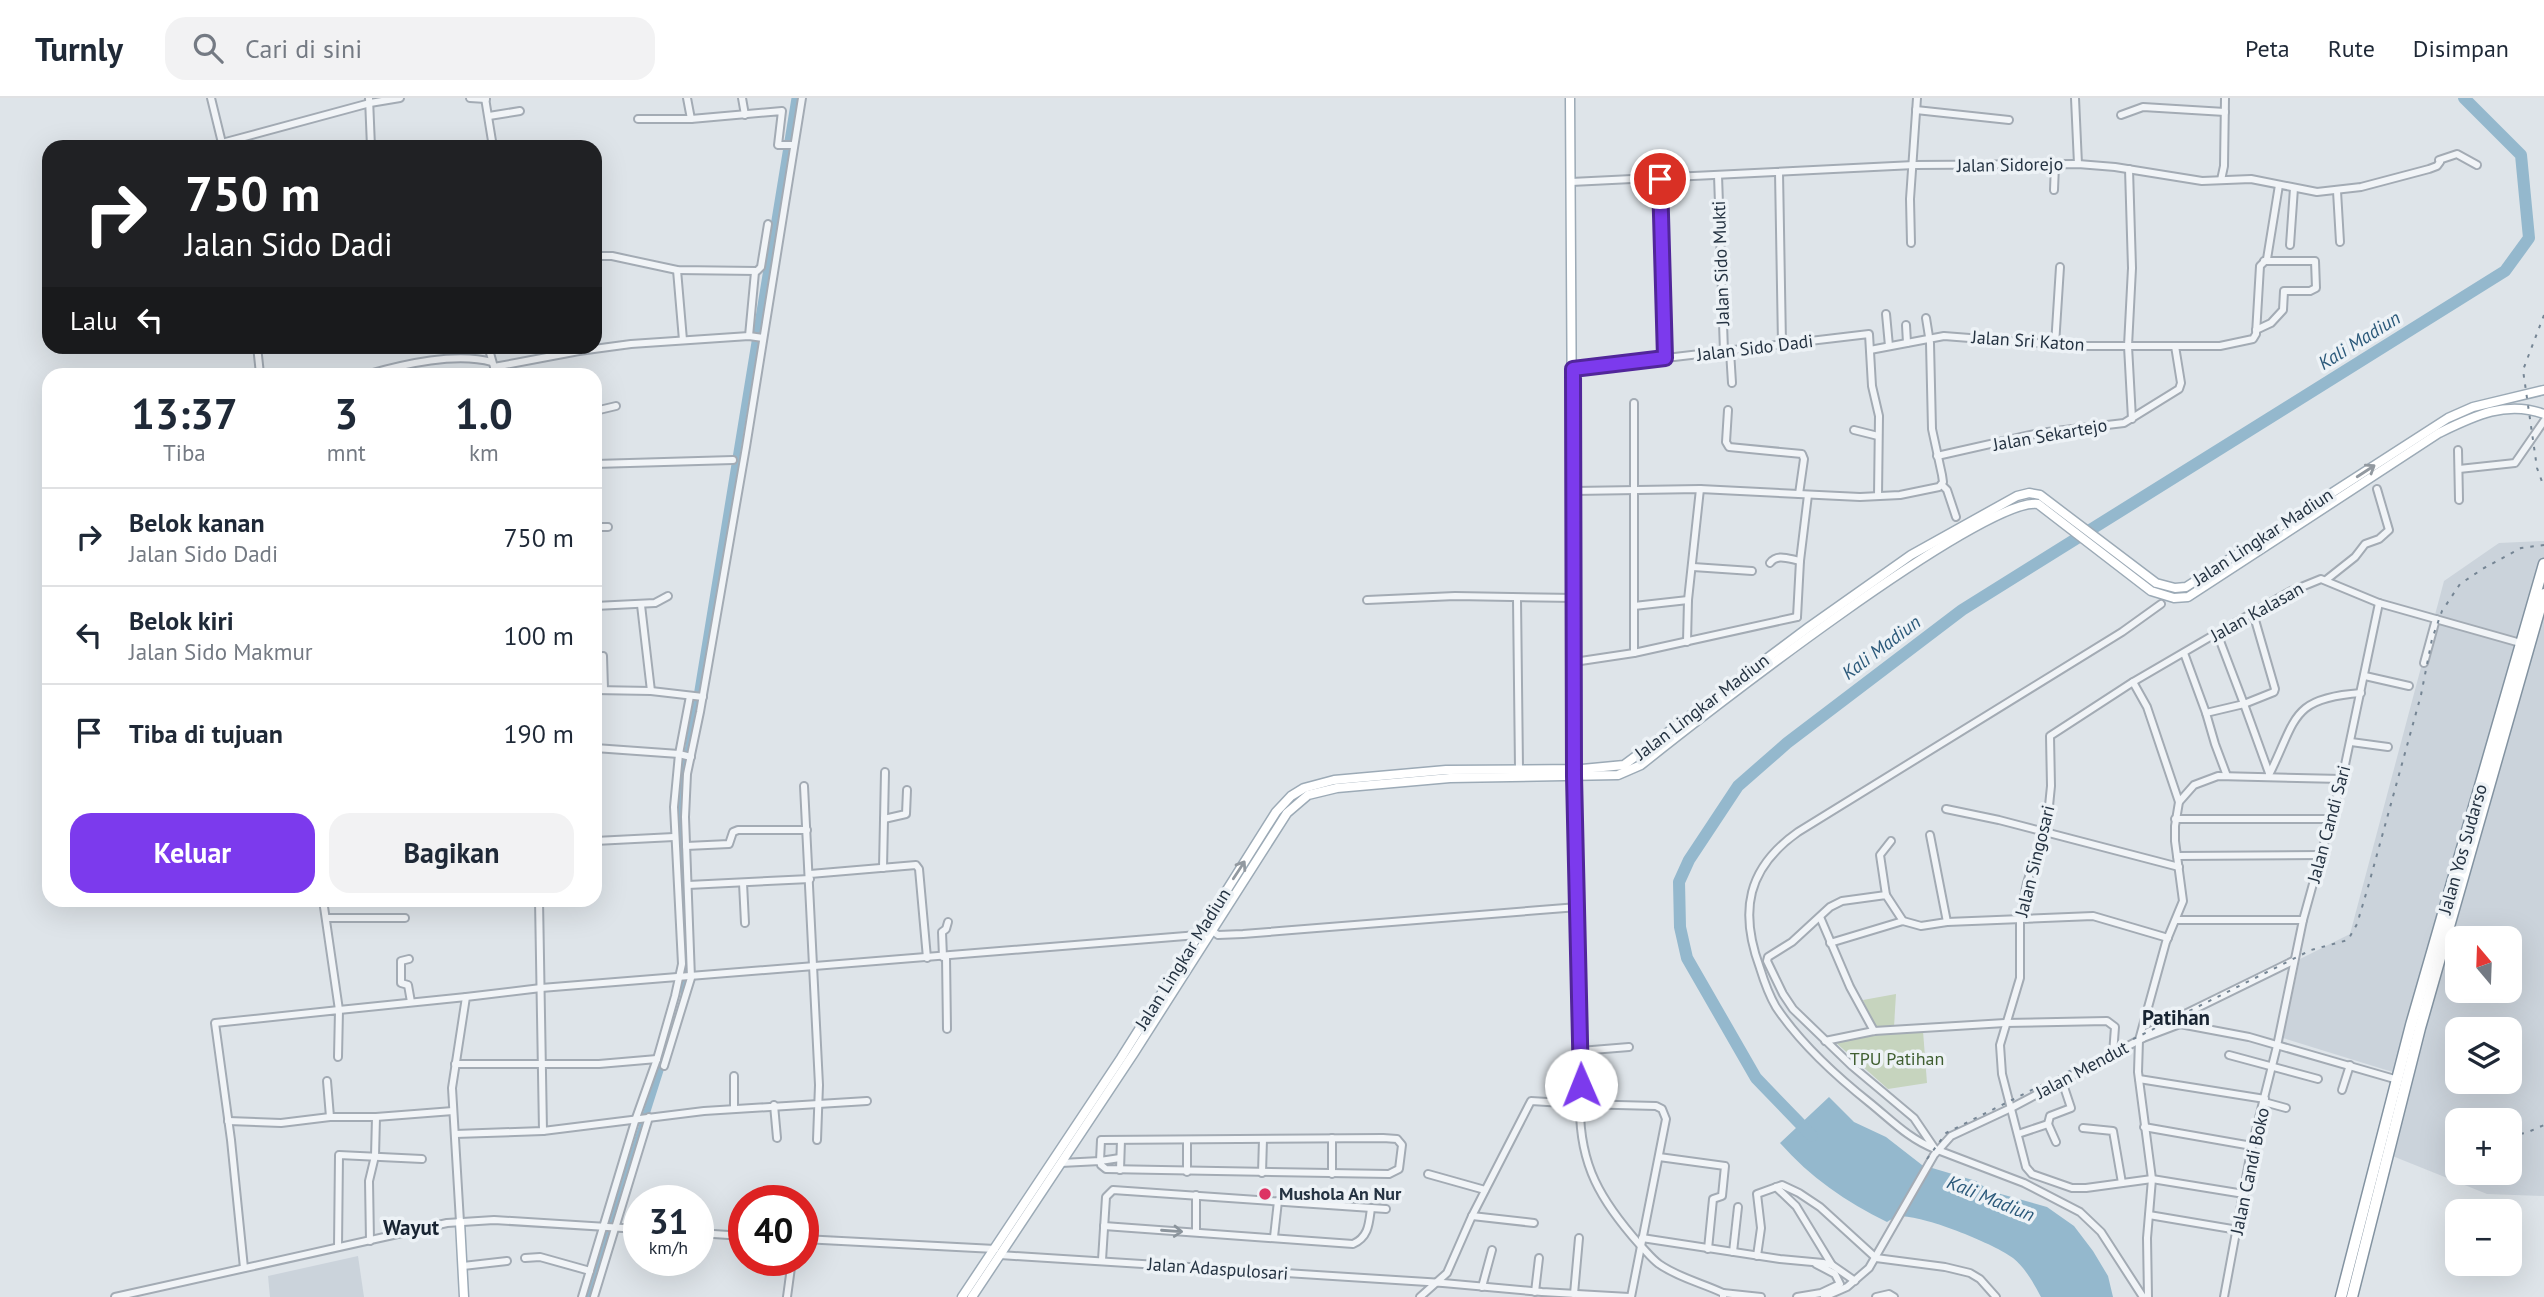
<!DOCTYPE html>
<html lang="id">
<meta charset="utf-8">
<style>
body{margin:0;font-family:"PT Sans",sans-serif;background:#f2f2f3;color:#1f2937;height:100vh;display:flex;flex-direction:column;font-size:26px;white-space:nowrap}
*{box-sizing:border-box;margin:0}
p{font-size:23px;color:#747a83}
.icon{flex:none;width:38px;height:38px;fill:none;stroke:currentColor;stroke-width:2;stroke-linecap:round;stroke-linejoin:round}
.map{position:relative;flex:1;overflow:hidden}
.details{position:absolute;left:42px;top:270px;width:560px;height:539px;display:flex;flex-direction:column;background:#fff;border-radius:21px;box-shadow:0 7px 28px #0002}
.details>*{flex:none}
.top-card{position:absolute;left:42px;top:42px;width:560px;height:214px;border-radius:21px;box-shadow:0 7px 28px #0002;background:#202124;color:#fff;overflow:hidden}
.needle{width:46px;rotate:341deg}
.fabs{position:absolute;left:2445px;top:828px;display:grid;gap:14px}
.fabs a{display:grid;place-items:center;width:77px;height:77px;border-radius:14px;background:#fff;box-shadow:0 7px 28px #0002;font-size:35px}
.speed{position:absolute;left:623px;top:1087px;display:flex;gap:14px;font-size:35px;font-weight:700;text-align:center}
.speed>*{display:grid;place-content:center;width:91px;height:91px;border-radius:50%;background:#fff;box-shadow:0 7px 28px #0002;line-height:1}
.speed small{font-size:18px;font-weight:400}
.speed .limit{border:10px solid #d22;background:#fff;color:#111}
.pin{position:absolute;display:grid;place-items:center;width:60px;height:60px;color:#fff;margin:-30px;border:4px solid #fff;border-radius:50%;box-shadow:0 2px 7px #0007}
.me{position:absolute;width:77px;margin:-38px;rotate:359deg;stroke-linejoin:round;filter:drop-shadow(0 0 5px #0008)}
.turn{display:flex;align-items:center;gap:24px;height:147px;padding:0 28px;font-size:32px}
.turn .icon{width:91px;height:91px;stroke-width:2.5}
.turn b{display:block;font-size:49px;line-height:60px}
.then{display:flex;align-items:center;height:66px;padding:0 28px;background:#0003;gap:14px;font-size:26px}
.eta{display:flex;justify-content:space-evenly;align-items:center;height:119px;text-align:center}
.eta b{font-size:42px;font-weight:700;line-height:49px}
.button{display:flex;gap:14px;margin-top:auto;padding:14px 28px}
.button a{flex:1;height:80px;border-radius:21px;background:#7c3aed;color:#fff;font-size:28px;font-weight:700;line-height:80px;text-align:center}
.button a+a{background:#f2f2f3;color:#1f2937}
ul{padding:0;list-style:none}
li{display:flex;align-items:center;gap:21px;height:98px;padding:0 28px;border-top:2px solid #e0e1e3}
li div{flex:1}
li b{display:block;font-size:26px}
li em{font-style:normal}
header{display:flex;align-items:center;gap:42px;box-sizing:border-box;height:98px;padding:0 35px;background:#fff;border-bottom:2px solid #e0e1e3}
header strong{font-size:33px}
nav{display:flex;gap:38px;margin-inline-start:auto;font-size:24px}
.search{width:490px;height:63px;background:#f2f2f3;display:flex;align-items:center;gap:18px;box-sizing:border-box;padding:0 24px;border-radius:21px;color:#747a83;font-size:26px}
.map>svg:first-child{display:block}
.built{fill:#cbd3db;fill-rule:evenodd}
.green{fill:#c6d4be}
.water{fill:#94b8cd}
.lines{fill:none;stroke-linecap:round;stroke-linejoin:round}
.canal{stroke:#94b8cd;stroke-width:7}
.river{stroke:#94b8cd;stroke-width:12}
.minor-casing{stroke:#a3abb4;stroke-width:10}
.major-casing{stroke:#9caab6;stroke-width:11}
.highway-casing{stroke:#8393a1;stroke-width:13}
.minor{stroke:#f1f4f7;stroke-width:6}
.major{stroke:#fff;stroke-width:8}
.highway{stroke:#fff;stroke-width:10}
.rail{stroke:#758594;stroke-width:2;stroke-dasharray:3.5 7;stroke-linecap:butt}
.oneway{stroke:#9299a0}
.oneway2{stroke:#8b949c}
.route-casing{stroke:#51269a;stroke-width:18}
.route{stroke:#7c3aed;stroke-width:12}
.poi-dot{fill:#dd3464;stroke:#edf2f6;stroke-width:2.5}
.labels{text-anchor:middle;stroke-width:7;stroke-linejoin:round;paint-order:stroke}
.street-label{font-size:18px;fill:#253342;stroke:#edf2f6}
.park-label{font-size:18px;fill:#405f31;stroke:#edf2f6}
.poi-label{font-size:18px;font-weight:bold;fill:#253342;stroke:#edf2f6;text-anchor:start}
.water-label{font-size:19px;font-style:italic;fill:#2b597a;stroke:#edf2f6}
.quarter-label{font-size:21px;font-weight:bold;fill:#182432;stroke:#edf2f6}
</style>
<header>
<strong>Turnly</strong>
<div class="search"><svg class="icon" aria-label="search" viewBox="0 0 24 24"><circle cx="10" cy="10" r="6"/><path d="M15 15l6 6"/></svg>Cari di sini</div>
<nav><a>Peta</a><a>Rute</a><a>Disimpan</a></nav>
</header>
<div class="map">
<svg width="2544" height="1199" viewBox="0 0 2544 1199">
<rect width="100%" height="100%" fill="#dee4e9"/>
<g class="built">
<path d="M2544 443V1098L2487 1096 2390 1057 2412 980 2283 940 2300 861 2350 836 2444 483 2499 445ZM2457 840H2510V892H2457ZM2457 931H2510V984H2457ZM2457 1022H2510V1074H2457Z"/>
<polygon points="358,1158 364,1199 270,1199 268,1178"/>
</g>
<g class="green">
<polygon points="1896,896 1894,929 1876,930 1863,902"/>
<polygon points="1923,933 1927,985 1888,991 1834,943 1863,936"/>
</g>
<path class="water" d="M1829 999 1854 1024 1886 1039 1922 1067 1976 1083 1990 1093 2047 1109 2074 1128 2093 1153 2108 1178 2113 1199H2041C2033 1184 2026 1171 2013 1160 1995 1146 1917 1114 1897 1119 1893 1120 1890 1122 1887 1124 1846 1104 1810 1079 1780 1045Z"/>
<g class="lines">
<g class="canal">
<polyline points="684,898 687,857 680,744 681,696 795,0"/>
<polyline points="588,1199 663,963"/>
</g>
<polyline class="river" points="1812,1038 1756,980 1687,860 1680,829 1679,784 1689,762 1738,688 1787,645 1962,512 2505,173 2529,140 2521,57 2464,0"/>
<defs>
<g id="minor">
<polyline points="211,0 223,49"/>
<polyline points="369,0 371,49"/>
<polyline points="470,0 486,1"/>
<polyline points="485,0 493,49"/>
<polyline points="687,0 691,21"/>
<polyline points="742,0 745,17"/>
<polyline points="2075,0 2078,66"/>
<polyline points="1916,12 2009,22"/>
<polyline points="2121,17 2143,9 2225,14"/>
<polyline points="489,18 520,13"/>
<polyline points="638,21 691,21 782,13 778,47 794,47"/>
<polyline points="222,45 370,5 400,0"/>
<polyline points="2439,62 2457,56 2477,67"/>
<polyline points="2129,71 2132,170 2128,248 2132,321"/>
<polyline points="1779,74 1782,246"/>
<polyline points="1718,77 1724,254"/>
<polyline points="1660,81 1665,260"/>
<polyline points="2221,82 2224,68 2225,0"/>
<polyline points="1571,84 1914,67 2078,66 2115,69 2202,83 2251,81 2317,94 2361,89 2429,71 2437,68 2440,64"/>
<polyline points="2054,92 2055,67"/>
<polyline points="2337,93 2340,144"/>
<polyline points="1911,145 1910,101 1917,0"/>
<polyline points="2290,147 2294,90"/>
<polyline points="595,158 612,158 677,172 757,173 761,169 768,126"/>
<polyline points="677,172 683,242"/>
<polyline points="1886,216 1889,248"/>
<polyline points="1906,227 1907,245"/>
<polyline points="2256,232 2271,225 2283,212 2284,193 2310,193 2316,190 2315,163 2264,163"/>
<polyline points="749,238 755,174"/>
<polyline points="2055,247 2060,169"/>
<polyline points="257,248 260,276"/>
<polyline points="488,248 496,276"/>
<polyline points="1870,252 1944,238 2074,248 2220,248 2253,241 2256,236 2260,168 2267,161 2279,87"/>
<polyline points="1730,253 1732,285"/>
<polyline points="494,269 579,253 631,246 749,238 763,240"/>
<polyline points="1573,271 1869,236 1872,288 1879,318 1878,398"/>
<path d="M369 276C405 266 456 254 492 264"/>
<polyline points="1728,312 1726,344 1729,349 1802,356 1804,361 1799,396"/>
<polyline points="595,313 616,308"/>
<polyline points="1854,332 1878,338"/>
<polyline points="2458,352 2459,402"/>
<polyline points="1937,358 2039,335 2124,325 2179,291 2181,285 2175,248"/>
<polyline points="595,366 733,362"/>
<polyline points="2459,371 2515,365 2544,323"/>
<polyline points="1942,387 1947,392 1956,419"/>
<polyline points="1574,393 1700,391 1860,399 1900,397 1939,389 1943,384 1942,377 1932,331 1930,245 1926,220"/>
<polyline points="595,429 608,429"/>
<path d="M1770 465C1777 455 1789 461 1800 463"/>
<polyline points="1693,469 1752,473"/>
<polyline points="2326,482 2355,459 2365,446 2379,441 2389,432 2377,391"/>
<polyline points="1517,501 1519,670"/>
<polyline points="1367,502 1455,498 1575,500"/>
<polyline points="641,507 651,593"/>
<polyline points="595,508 655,505 668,498"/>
<polyline points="1634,508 1688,502"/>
<polyline points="1797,519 1800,463 1808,397"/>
<polyline points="2217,535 2244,606 2274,594 2275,591 2253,515"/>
<polyline points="1687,544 1688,502 1700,391"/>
<polyline points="1634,555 1634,305"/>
<polyline points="2184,555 2206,615 2244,606 2269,675"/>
<polyline points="603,558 604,591"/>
<polyline points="1574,564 1634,555 1797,519"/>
<polyline points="2424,565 2436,521"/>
<polyline points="2365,578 2409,588"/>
<polyline points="2133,584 2147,609 2179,704"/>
<polyline points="595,592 651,593 703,599"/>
<polyline points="2206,615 2215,646 2227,678"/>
<polyline points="2351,644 2388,649"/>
<polyline points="595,650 679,656 691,659"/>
<polyline points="1574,674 1579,860 1580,1006 1656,1008 1662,1011 1666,1021 1631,1199"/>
<path d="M2269 677C2297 621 2290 600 2361 595"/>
<polyline points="804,688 819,987 817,1042"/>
<polyline points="1946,711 1999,722 2179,769"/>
<polyline points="884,721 906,716 907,692"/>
<polyline points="2175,721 2331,721"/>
<polyline points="1930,737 1947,824"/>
<polyline points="595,743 674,739"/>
<polyline points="686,748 729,746 733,734 738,732 807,732"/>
<polyline points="2177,758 2322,757"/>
<polyline points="883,770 885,674"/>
<polyline points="810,776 916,767 919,771 927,860"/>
<polyline points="743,785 745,825"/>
<polyline points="688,787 810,781"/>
<polyline points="1886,797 1880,757 1891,743"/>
<polyline points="323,802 339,912 466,899"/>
<polyline points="539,802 543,1033"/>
<polyline points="1820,819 1850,889 1874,933"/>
<polyline points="326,820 405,820"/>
<polyline points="2176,822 2303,822"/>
<polyline points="1903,823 1886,797 1842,803 1830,809 1792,844 1768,859 1767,863 1783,896 1793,911 1852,968 1914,1020 1935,1051 2024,1085 2080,1114 2101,1134 2143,1199"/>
<polyline points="1903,823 1921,828 1947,824 2093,818 2168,840"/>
<polyline points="1211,832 1218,837 1243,836 1578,809"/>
<polyline points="1830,845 1903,823"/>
<polyline points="943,859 942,834 946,831 948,824"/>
<polyline points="946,859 947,931"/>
<polyline points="409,861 401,863 401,885 408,887 411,904"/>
<polyline points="2143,940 2146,935 2293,863"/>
<polyline points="1825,943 1874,933 2005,925 2107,923 2115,929 2113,956"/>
<polyline points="1580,953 1629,949"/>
<polyline points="2229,957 2318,981"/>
<polyline points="455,966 599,966 657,961"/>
<polyline points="664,968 691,880 685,719 687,676 700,614 746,349 802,0"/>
<polyline points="734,978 734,1011"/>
<polyline points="2139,981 2265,1001"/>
<polyline points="327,983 330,1019"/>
<polyline points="2342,992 2350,967"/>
<polyline points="2264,1004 2286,1010"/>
<polyline points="774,1007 777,1040"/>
<polyline points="228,1023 281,1025 330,1019 376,1019 453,1013"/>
<polyline points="2048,1026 2050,1018 2071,1010 2062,983"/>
<polyline points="2144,1029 2252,1048"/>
<polyline points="2083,1030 2113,1033 2122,1085"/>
<polyline points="455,1036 543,1033 704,1013 867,1003"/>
<polyline points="2018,1036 2048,1026 2056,1044"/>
<polyline points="1332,1040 1332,1076"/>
<polyline points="1187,1042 1187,1074"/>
<path d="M1935 1051C1909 1041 1891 1022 1870 1005 1836 978 1800 945 1776 909 1769 897 1764 883 1760 870 1739 813 1747 770 1798 734L2122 534 2161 506"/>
<polyline points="1659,1059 1725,1068 1722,1098 1713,1101 1708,1151"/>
<polyline points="1061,1065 1100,1063 1101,1042 1383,1040 1397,1041 1402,1047 1399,1071 1389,1076 1106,1071 1101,1067 1100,1063 1120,1060"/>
<polyline points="1120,1072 1121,1042"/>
<polyline points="1262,1075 1263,1041"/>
<polyline points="1428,1076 1485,1092"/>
<polyline points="1776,1089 1796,1108 1832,1167"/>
<polyline points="2244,1096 2152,1081 2086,1090 2072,1090 2032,1076 2026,1069 2002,976 2000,947 2020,880 2020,820 2027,785 2048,718 2051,688 2050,638 2133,584 2217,535 2289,494 2321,481 2379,505 2524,546"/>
<polyline points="2149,1117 2238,1132"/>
<polyline points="1472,1118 1534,1125"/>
<polyline points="460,1124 452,990 466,899 541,890 1198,837"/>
<path d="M1104 1128 1353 1146C1369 1139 1369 1125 1371 1110"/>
<polyline points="1196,1134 1196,1097"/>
<polyline points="698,1135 744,1138"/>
<polyline points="1274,1139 1278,1103"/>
<polyline points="1642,1140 1780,1161 1823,1165 1832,1167 1855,1183"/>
<polyline points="803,1141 995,1151"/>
<polyline points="370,1143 369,1083 375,1058 376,1019"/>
<polyline points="338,1149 339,1057 422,1061"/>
<polyline points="1733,1154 1738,1109"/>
<polyline points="1000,1157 1443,1185 1542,1194 1629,1199"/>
<polyline points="1757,1158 1761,1130 1757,1096 1782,1087 1799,1095 1820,1109 1876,1160 1945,1169 1970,1175 1980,1181 1996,1199"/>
<polyline points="525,1160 540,1159 590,1173"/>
<polyline points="1102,1162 1106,1099 1113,1092 1386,1111"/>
<polyline points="463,1168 507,1163"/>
<polyline points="244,1170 231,1042 215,925 339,912 338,959"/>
<polyline points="1482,1189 1492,1152"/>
<polyline points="1535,1194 1539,1160"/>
<polyline points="1723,1195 1761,1199"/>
<polyline points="1574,1196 1579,1140"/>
<polyline points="115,1199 447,1125 494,1122 639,1131"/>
<polyline points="582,1199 636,1020 657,961 675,898 682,866 674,709 679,656 690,598"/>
<polyline points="594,1199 649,1019"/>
<polyline points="787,1199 792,1162"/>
<path d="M1420 1199 1447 1175 1472 1118 1531 1003 1580 1006C1579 1067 1601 1103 1640 1147 1647 1154 1651 1160 1659 1166 1679 1180 1702 1185 1723 1195V1199"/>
<polyline points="1797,1199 1821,1195 1840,1186 1835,1176 1816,1166"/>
<polyline points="1824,1199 1847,1189 1869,1170 1934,1057 1951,1038 2011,1010 2143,940 2180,926 2249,939 2398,982"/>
<polyline points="1876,1199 1889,1196 1894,1199"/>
<polyline points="2148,1199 2147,1140 2152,1081 2138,974 2139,942 2166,844 2183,803 2175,743 2175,728 2179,704 2194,687 2218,678 2342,681"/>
<polyline points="2224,1199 2252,1048 2277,948 2303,822 2342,681 2379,505"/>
</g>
<g id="major">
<polyline points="1570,0 1574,670"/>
<polyline points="460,1124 464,1199"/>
<polyline points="962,1199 1121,960 1276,714 1291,698 1304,690 1334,682 1446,672 1582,671 1624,667 1809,529 1911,457 2017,398 2029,395 2040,397 2156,485 2175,490 2186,489 2448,320 2473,309 2544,292"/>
<path d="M972 1199 1134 955 1287 715 1308 697 1337 690 1450 680 1618 677 1641 667C1697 622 1983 398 2038 406L2151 493 2174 500 2188 499 2439 335C2474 318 2506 302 2544 316"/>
</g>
<g id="highway">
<polyline points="2341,1199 2411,927 2544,466"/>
<polyline points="2352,1199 2420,930 2544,496"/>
</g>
</defs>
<use href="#minor" class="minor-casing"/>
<use href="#major" class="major-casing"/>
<use href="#highway" class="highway-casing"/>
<use href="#minor" class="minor"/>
<use href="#major" class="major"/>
<use href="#highway" class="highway"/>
<g class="rail">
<polyline points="2544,217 2523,272 2537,370 2544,389"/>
<polyline points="2510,1037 2526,1035 2544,1027"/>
<polyline points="1927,1061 1946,1035 2311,852 2348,842 2357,826 2368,789 2421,597 2432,541 2442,513 2460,486 2484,470 2521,450 2544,447"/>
</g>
</g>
<defs><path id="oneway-shaft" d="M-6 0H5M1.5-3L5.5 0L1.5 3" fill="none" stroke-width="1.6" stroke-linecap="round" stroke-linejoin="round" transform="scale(1.75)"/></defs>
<g class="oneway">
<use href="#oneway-shaft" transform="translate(2366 373) rotate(-33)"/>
<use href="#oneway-shaft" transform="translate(1239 772) rotate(-57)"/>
</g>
<use class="oneway2" href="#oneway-shaft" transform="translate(1172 1133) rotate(4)"/>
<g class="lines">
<defs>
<polyline id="route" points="1581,987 1574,678 1573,271 1665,260 1660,81"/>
</defs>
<use href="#route" class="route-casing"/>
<use href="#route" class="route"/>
</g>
<circle class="poi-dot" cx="1265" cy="1096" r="7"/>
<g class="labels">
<g class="street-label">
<text transform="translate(2010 67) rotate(-1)" y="6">Jalan Sidorejo</text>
<text transform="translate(1721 165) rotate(-92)" y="6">Jalan Sido Mukti</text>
<text transform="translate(2028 243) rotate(4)" y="6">Jalan Sri Katon</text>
<text transform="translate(1755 250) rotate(-7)" y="6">Jalan Sido Dadi</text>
<text transform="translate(2050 337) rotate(-10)" y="6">Jalan Sekartejo</text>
<text transform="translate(2263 439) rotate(-33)" y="6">Jalan Lingkar Madiun</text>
<text transform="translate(2257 514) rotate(-29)" y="6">Jalan Kalasan</text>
<text transform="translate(1702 609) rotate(-37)" y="6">Jalan Lingkar Madiun</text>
<text transform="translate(2329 726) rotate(-75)" y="6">Jalan Candi Sari</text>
<text transform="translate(2463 751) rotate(-74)" y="6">Jalan Yos Sudarso</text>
<text transform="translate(2035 763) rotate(-76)" y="6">Jalan Singosari</text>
<text transform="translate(1183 861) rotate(-58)" y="6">Jalan Lingkar Madiun</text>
<text transform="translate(2082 972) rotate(-28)" y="6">Jalan Mendut</text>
<text transform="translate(2250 1073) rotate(-78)" y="6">Jalan Candi Boko</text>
<text transform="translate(1218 1171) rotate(4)" y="6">Jalan Adaspulosari</text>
</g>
<g class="park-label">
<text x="1897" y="967">TPU Patihan</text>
</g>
<g class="poi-label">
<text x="1279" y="1102">Mushola An Nur</text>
</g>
<g class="water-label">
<text transform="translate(2359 242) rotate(-32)" y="7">Kali Madiun</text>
<text transform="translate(1881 549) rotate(-37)" y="7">Kali Madiun</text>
<text transform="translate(1991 1100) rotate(22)" y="7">Kali Madiun</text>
</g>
<g class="quarter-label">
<text x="2176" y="927">Patihan</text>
<text x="411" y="1137">Wayut</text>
</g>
</g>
</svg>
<div class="fabs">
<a><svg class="needle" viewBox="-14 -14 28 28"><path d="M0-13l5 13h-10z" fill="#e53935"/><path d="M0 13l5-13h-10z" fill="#747a83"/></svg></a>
<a><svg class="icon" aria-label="layers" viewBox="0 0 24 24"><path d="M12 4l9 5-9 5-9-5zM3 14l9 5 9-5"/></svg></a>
<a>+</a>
<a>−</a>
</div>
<div class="speed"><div>31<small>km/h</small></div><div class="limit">40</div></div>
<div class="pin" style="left:1660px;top:81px;background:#d93025"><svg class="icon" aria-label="arrive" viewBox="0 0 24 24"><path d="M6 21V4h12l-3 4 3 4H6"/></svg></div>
<svg class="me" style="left:1581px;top:987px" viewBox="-20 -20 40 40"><circle r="19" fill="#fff"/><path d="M0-13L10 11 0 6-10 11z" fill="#7c3aed"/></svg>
<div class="top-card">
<div class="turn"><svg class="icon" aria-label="right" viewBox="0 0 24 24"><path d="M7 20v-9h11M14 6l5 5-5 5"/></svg><div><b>750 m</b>Jalan Sido Dadi</div></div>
<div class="then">Lalu<svg class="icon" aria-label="left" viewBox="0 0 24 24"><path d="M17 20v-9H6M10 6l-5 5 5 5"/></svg></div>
</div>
<section class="details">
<div class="eta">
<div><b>13:37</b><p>Tiba</p></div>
<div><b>3</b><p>mnt</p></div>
<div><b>1.0</b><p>km</p></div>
</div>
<ul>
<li><svg class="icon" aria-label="right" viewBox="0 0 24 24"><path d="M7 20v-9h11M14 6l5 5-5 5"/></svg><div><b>Belok kanan</b><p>Jalan Sido Dadi</p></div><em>750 m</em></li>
<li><svg class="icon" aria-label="left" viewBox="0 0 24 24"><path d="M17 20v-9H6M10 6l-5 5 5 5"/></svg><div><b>Belok kiri</b><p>Jalan Sido Makmur</p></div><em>100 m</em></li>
<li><svg class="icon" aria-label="arrive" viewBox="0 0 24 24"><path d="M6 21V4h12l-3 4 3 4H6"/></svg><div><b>Tiba di tujuan</b></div><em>190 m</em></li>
</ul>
<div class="button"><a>Keluar</a><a>Bagikan</a></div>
</section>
</div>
